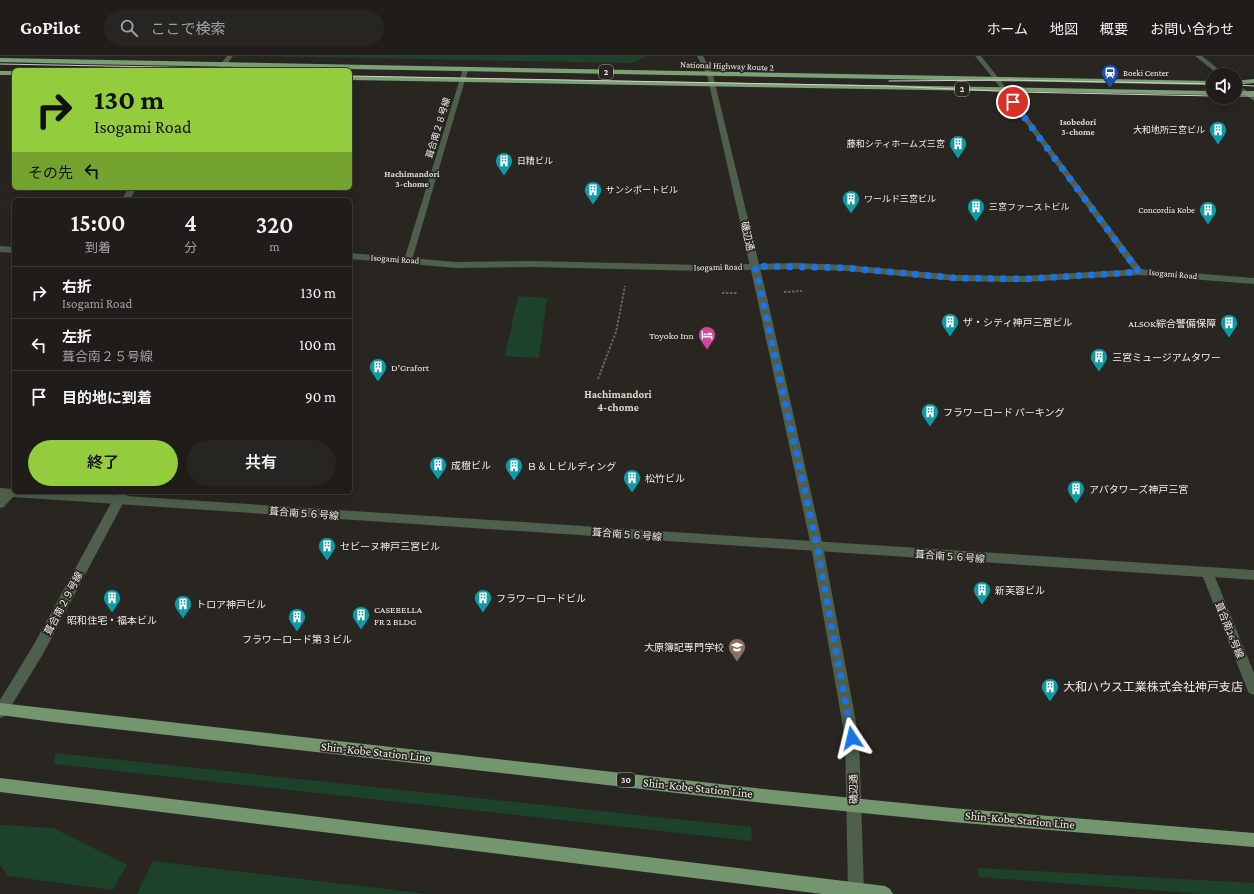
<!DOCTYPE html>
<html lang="ja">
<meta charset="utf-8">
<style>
body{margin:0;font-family:"Crimson Pro","Noto Sans JP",serif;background:#272522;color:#f1f3f6;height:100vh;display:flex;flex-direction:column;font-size:15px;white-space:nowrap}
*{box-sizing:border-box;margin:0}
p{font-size:13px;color:#a1a1a2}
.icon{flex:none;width:22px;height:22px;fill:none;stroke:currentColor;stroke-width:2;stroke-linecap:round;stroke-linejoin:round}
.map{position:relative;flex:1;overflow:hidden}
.sheet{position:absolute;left:12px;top:142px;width:340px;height:296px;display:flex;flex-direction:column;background:#1f1c19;border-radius:6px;box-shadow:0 4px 16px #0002,0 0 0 1px #3c3a38}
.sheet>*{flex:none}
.banner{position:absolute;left:12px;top:12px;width:340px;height:122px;border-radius:6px;box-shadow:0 4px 16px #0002,0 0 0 1px #3c3a38;background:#93cc3d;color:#111;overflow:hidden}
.fabs{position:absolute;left:1206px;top:12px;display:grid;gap:8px}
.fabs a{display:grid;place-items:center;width:36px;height:36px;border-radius:50%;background:#1f1c19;box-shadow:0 4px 16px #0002,0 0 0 1px #3c3a38;font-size:20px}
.pin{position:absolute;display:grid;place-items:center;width:34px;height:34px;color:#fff;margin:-17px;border:2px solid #fff;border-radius:50%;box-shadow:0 1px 4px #0007}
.me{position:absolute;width:44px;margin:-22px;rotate:350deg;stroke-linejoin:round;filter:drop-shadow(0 0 3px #0008)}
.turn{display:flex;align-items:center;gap:14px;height:84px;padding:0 16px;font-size:18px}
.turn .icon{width:52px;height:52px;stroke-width:2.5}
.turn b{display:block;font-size:28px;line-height:34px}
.then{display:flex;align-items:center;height:38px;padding:0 16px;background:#0003;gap:8px;font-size:15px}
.eta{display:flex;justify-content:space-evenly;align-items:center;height:68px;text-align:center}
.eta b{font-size:24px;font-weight:600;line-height:28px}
.button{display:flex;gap:8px;margin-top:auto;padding:8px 16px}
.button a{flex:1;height:46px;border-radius:24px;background:#93cc3d;color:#111;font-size:16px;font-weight:600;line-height:46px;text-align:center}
.button a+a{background:#272522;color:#f1f3f6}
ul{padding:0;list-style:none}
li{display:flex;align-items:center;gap:12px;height:52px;padding:0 16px;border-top:1px solid #3c3a38}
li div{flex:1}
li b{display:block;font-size:15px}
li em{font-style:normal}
header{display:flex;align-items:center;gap:24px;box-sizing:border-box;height:56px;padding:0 20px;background:#1f1c19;border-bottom:1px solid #3c3a38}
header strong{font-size:19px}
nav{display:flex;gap:22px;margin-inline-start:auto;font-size:14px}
.search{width:280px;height:36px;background:#272522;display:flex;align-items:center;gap:10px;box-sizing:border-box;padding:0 14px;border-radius:22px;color:#a1a1a2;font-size:15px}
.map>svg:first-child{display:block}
.green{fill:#1d422a}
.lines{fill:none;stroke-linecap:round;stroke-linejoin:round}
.path{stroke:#686561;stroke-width:2;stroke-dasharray:2.5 1.5;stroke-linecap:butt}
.minor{fill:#4e5f4b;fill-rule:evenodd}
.tertiary{fill:#4e5f4b;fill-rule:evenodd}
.primary{fill:#74966e;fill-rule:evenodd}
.trunk{fill:#7ca175;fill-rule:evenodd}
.tram{stroke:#d3d0cd;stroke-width:1}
.route{stroke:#1a73e8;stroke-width:7;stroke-dasharray:0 12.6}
.labels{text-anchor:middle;stroke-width:3.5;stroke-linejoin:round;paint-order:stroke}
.far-street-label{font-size:9px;fill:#efece9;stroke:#292621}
.shield{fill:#292621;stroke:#b4b1ad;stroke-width:1}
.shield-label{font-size:9px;font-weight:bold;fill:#efece9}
.far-poi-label{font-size:9px;fill:#efece9;stroke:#292621;text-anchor:start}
.far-neighbourhood-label{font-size:9px;font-weight:bold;fill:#ddd8d2;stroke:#292621}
.street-label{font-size:10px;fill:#efece9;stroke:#292621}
.poi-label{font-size:10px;fill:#efece9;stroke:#292621;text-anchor:start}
.neighbourhood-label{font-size:11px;font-weight:bold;fill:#ddd8d2;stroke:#292621}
.near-poi-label{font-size:12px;fill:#efece9;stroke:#292621;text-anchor:start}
.near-street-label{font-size:12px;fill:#efece9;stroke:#292621}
</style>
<header>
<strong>GoPilot</strong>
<div class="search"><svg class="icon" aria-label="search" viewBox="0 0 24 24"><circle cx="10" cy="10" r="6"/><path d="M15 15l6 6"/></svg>ここで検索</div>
<nav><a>ホーム</a><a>地図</a><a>概要</a><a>お問い合わせ</a></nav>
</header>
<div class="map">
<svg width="1254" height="838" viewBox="0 0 1254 838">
<rect width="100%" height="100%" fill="#292621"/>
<g class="green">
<polygon points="257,0 647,0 631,7"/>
<polygon points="518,240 547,242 539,302 505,300"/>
<polygon points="55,697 751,771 752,785 54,708"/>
<polygon points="0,769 53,772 127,809 112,834 8,820 0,809"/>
<polygon points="153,805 427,838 137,838"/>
<polygon points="978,812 1254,827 1254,838 1203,838 979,821"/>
</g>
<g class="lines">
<g class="path">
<polyline points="784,236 802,235"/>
<polyline points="722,237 737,237"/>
<polyline points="598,323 616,276 625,230"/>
</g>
<g class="minor">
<polygon points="227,0 233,0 222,14 216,14"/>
<polygon points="975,0 981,0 1000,24 1000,26 996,26"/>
<polygon points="0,190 14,191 14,197 0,196"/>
<polygon points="350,197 457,206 533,205 702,209 798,207 847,209 956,219 1025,220 1139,213 1254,222 1254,228 1139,219 1025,226 956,225 847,215 798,213 702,215 533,211 457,212 350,203"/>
<polygon points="0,432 14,433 14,436 64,436 1254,514 1254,524 1215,521 1254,617 1254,639 1249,637 1247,633 1203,521 13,441 4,451 0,452"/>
</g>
<g class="tertiary">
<polygon points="697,0 703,0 713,19 766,237 823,490 859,682 864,835 862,838 850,838 848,835 845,682 811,490 756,237 707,19"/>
<polygon points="1195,0 1202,0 1226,19 1219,19"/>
<polygon points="463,13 468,14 412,204 408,207 405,206 404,204"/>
<polygon points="996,24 1000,24 1142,214 1143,216 1142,218 1136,218 996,26"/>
<polygon points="1235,26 1254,40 1254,45 1235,31"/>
<polygon points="129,132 137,132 129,144 121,144"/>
<polygon points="117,436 129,436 43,598 5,660 0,662 0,644 33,590"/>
</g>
<g class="primary">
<polygon points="0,647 773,734 952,752 1254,777 1254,791 952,766 773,748 53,666 0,659"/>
<polygon points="0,722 885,830 890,833 893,838 822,838 0,736"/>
</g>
<g class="trunk">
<polygon points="0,2 1213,25 1213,29 81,8 0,6"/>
<rect x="0" y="15" width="14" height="4"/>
<polygon points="350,20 1213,35 1213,39 350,24"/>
<polygon points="1254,23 1254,27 1235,29 1235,25"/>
<rect x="1235" y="35" width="19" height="4"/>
</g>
<g class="tram">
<polyline points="0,8 317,14"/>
<polyline points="350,20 889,30 1018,36 1213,40"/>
<polyline points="889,25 1010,24 1213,28"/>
<polyline points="1235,29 1254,30"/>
<polyline points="1235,40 1254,40"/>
</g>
</g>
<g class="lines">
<polyline class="route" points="852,682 817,490 755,210 847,212 956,222 1025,223 1139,216 1013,46"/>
</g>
<defs>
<symbol id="station-pin" viewBox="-11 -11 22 30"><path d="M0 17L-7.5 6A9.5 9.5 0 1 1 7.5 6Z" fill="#1a4fb4" stroke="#292621"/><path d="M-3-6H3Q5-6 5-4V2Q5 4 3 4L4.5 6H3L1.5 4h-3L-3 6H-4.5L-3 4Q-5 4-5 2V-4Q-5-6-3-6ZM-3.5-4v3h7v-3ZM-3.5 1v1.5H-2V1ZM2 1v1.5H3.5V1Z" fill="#fff"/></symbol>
<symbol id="building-pin" viewBox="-11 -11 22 30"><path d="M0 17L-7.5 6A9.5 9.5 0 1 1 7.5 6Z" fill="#0f9aa8" stroke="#292621"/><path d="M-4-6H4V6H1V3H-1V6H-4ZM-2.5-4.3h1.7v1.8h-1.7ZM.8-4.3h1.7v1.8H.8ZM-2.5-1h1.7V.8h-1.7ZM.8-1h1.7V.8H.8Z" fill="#fff"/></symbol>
<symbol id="hotel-pin" viewBox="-11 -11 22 30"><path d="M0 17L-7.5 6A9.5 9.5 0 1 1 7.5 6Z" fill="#d1479c" stroke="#292621"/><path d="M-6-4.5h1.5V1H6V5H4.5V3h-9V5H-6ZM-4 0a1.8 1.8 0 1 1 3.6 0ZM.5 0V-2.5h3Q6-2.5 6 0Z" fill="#fff"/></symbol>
<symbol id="university-pin" viewBox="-11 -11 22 30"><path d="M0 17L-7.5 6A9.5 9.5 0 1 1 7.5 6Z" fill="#8d6e63" stroke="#292621"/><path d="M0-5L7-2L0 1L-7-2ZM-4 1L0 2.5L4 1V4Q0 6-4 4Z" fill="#fff"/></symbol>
</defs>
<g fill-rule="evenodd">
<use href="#station-pin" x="1100" y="7" width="20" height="27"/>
<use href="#building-pin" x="1208" y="64" width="20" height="27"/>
<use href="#building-pin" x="948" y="78" width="20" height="27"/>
<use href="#building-pin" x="494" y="95" width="20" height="27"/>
<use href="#building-pin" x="583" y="124" width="20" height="27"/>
<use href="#building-pin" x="841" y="133" width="20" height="27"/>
<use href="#building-pin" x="966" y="141" width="20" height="27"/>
<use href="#building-pin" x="1198" y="144" width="20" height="27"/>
<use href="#building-pin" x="940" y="256" width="20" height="27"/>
<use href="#building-pin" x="1219" y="257" width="20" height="27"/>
<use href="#hotel-pin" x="697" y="269" width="20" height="27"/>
<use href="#building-pin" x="1089" y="291" width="20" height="27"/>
<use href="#building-pin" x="368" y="301" width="20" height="27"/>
<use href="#building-pin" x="920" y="346" width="20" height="27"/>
<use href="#building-pin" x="428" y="399" width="20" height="27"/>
<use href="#building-pin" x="504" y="400" width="20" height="27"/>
<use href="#building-pin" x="622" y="412" width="20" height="27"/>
<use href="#building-pin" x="1066" y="423" width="20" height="27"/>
<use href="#building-pin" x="317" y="480" width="20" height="27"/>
<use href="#building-pin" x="972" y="524" width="20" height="27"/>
<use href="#building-pin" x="102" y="532" width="20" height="27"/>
<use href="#building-pin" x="473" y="532" width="20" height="27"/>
<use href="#building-pin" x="173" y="538" width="20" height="27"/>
<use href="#building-pin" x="351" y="549" width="20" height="27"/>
<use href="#building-pin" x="287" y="551" width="20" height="27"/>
<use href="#university-pin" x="727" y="581" width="20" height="27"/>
<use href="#building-pin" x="1040" y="621" width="20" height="27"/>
</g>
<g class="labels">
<g class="far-street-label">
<text transform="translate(727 10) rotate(2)" y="3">National Highway Route 2</text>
<text transform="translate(438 72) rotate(-73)" y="3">葺合南２８号線</text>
<text transform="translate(395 203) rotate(4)" y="3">Isogami Road</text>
<text transform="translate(718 211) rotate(-1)" y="3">Isogami Road</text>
<text transform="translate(1173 218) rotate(5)" y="3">Isogami Road</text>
</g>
<g class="shield">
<rect x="599" y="9" width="14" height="14" rx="3"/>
<rect x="955" y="26" width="14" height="14" rx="3"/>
<rect x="617" y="717" width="18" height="14" rx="3"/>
</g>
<g class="shield-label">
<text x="606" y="19">2</text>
<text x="962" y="36">2</text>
<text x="626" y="727">30</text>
</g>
<g class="far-poi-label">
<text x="1123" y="20">Boeki Center</text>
<text x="1205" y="77" text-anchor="end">大和地所三宮ビル</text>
<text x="945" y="91" text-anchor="end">藤和シティホームズ三宮</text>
<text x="517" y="108">日精ビル</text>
<text x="606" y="137">サンシポートビル</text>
<text x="864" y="146">ワールド三宮ビル</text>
<text x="989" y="154">三宮ファーストビル</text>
<text x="1195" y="157" text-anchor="end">Concordia Kobe</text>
</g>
<g class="far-neighbourhood-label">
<text x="1078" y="69">Isobedori<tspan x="1078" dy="10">3-chome</tspan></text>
<text x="412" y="121">Hachimandori<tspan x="412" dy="10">3-chome</tspan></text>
</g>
<g class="street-label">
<text transform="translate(748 180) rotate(77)" y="4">磯辺通</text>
<text transform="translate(304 457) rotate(4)" y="4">葺合南５６号線</text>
<text transform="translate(627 478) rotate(4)" y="4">葺合南５６号線</text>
<text transform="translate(950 500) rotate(4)" y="4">葺合南５６号線</text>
<text transform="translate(63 547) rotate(-62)" y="4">葺合南２９号線</text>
<text transform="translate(1230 574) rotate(68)" y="4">葺合南26号線</text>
<text transform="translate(853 733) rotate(-91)" y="4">磯辺通</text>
</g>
<g class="poi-label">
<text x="963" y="270">ザ・シティ神戸三宮ビル</text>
<text x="1216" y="271" text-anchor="end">ALSOK綜合警備保障</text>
<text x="694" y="283" text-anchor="end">Toyoko Inn</text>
<text x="1112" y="305">三宮ミュージアムタワー</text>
<text x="391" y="315">D'Grafort</text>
<text x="943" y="360">フラワーロード パーキング</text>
<text x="451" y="413">成樹ビル</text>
<text x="527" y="414">Ｂ＆Ｌビルディング</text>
<text x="645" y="426">松竹ビル</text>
<text x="1089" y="437">アパタワーズ神戸三宮</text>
<text x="340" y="494">セビーヌ神戸三宮ビル</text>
<text x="995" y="538">新芙蓉ビル</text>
<text x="496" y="546">フラワーロードビル</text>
<text x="196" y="552">トロア神戸ビル</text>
<text x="374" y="557">CASEBELLA<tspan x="374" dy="12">FR 2 BLDG</tspan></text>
<text x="112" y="568" text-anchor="middle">昭和住宅・福本ビル</text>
<text x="297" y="587" text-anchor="middle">フラワーロード第３ビル</text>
<text x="724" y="595" text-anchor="end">大原簿記専門学校</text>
</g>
<g class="neighbourhood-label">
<text x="618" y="342">Hachimandori<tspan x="618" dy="13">4-chome</tspan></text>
</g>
<g class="near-poi-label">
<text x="1063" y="635">大和ハウス工業株式会社神戸支店</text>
</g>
<g class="near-street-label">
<text transform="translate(376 696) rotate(6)" y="4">Shin-Kobe Station Line</text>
<text transform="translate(698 732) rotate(6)" y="4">Shin-Kobe Station Line</text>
<text transform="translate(1020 764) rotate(5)" y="4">Shin-Kobe Station Line</text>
</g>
</g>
</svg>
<div class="fabs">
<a><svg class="icon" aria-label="sound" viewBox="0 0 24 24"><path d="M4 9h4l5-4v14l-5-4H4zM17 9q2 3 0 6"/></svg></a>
</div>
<div class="pin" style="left:1013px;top:46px;background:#d93025"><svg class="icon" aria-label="arrive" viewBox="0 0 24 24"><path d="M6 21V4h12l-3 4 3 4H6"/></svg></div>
<svg class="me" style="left:852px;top:682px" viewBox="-20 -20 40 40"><path d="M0-17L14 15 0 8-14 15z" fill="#1a73e8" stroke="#fff" stroke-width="4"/></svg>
<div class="banner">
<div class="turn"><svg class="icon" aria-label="right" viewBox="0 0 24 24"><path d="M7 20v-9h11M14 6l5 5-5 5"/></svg><div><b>130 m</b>Isogami Road</div></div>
<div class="then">その先<svg class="icon" aria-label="left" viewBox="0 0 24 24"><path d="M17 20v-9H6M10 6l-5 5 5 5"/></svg></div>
</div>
<section class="sheet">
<div class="eta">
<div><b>15:00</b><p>到着</p></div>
<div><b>4</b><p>分</p></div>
<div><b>320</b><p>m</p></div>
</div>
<ul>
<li><svg class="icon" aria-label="right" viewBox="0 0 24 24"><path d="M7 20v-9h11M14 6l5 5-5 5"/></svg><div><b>右折</b><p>Isogami Road</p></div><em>130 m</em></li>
<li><svg class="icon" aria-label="left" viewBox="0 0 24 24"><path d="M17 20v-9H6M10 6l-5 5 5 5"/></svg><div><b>左折</b><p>葺合南２５号線</p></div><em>100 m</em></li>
<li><svg class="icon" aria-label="arrive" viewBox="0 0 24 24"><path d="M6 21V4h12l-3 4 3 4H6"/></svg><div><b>目的地に到着</b></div><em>90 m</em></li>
</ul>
<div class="button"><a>終了</a><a>共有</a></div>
</section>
</div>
